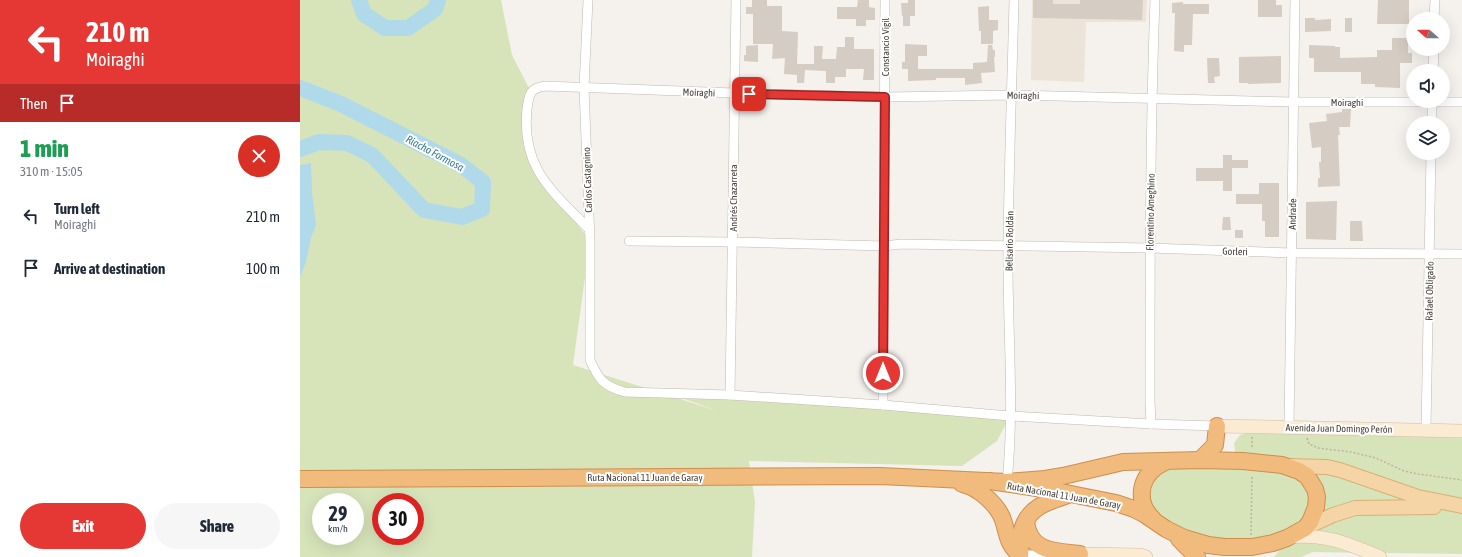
<!DOCTYPE html>
<meta charset="utf-8">
<style>
body{margin:0;font-family:"Asap Condensed",sans-serif;background:#f6f6f7;color:#1f2937;height:100vh;display:flex;flex-direction:column;font-size:15px;white-space:nowrap}
*{box-sizing:border-box;margin:0}
p{font-size:13px;color:#747a83}
.icon{flex:none;width:22px;height:22px;fill:none;stroke:currentColor;stroke-width:2;stroke-linecap:round;stroke-linejoin:round}
.map{position:relative;flex:1;overflow:hidden}
.drawer{display:flex;flex-direction:column;background:#fff;width:300px}
.drawer>*{flex:none}
.banner{background:#e53834;color:#fff;overflow:hidden}
.needle{width:26px;rotate:291deg}
.buttons{position:absolute;left:1106px;top:12px;display:grid;gap:8px}
.buttons a{display:grid;place-items:center;width:44px;height:44px;border-radius:50%;background:#fff;box-shadow:0 4px 16px #0002;font-size:20px}
.speed{position:absolute;left:12px;top:493px;display:flex;gap:8px;font-size:20px;font-weight:700;text-align:center}
.speed>*{display:grid;place-content:center;width:52px;height:52px;border-radius:50%;background:#fff;box-shadow:0 4px 16px #0002;line-height:1}
.speed small{font-size:10px;font-weight:400}
.speed .limit{border:6px solid #d22;background:#fff;color:#111}
.pin{position:absolute;display:grid;place-items:center;width:34px;height:34px;color:#fff;margin:-17px;border-radius:8px;box-shadow:0 2px 6px #0006}
.me{position:absolute;width:44px;margin:-22px;rotate:0deg;stroke-linejoin:round;filter:drop-shadow(0 0 3px #0008)}
.turn{display:flex;align-items:center;gap:14px;height:84px;padding:0 20px;font-size:18px}
.turn .icon{width:52px;height:52px;stroke-width:2.5}
.turn b{display:block;font-size:28px;line-height:34px}
.then{display:flex;align-items:center;height:38px;padding:0 20px;background:#0003;gap:8px;font-size:15px}
.round{display:grid;place-items:center;flex:none;width:42px;height:42px;border-radius:21px;background:#f6f6f7}
.summary{display:flex;align-items:center;justify-content:space-between;height:68px;padding:0 20px}
h1{font-size:24px;font-weight:800;line-height:30px;color:#1e9e55}
.cta{display:flex;gap:8px;margin-top:auto;padding:8px 20px}
.cta a{flex:1;height:46px;border-radius:24px;background:#e53834;color:#fff;font-size:16px;font-weight:800;line-height:46px;text-align:center}
.cta a+a{background:#f6f6f7;color:#1f2937}
ul{padding:0;list-style:none}
li{display:flex;align-items:center;gap:12px;height:52px;padding:0 20px}
li div{flex:1}
li b{display:block;font-size:15px}
li em{font-style:normal}
main{display:flex;flex:1;min-height:0}
.map>svg:first-child{display:block}
.education{fill:#ece4d8}
.green{fill:#d7e4ba;fill-rule:evenodd}
.water{fill:#b0daea}
.lines{fill:none;stroke-linecap:round;stroke-linejoin:round}
.river{stroke:#b0daea;stroke-width:16}
.building{fill:#d5ccc3}
.street-casing{stroke:#c0b8b0;stroke-width:10}
.secondary-casing{stroke:#cfbda1;stroke-width:14}
.primary-casing{stroke:#d9af76;stroke-width:16}
.highway-casing{stroke:#cf8e4d;stroke-width:18}
.path{stroke:#c0b2a2;stroke-width:1.5;stroke-dasharray:2 2;stroke-linecap:butt}
.street{stroke:#fff;stroke-width:9}
.secondary{stroke:#faebd2;stroke-width:13}
.primary{stroke:#f5d4a6;stroke-width:14}
.highway{stroke:#f0bb7d;stroke-width:16}
.route-casing{stroke:#952422;stroke-width:10}
.route{stroke:#e53834;stroke-width:7}
.labels{text-anchor:middle;stroke-width:4;stroke-linejoin:round;paint-order:stroke}
.street-label{font-size:10px;fill:#49413b;stroke:#fff}
.water-label{font-size:11px;font-style:italic;fill:#367994;stroke:#fff}
</style>
<main>
<section class="drawer">
<div class="banner">
<div class="turn"><svg class="icon" aria-label="left" viewBox="0 0 24 24"><path d="M17 20v-9H6M10 6l-5 5 5 5"/></svg><div><b>210 m</b>Moiraghi</div></div>
<div class="then">Then<svg class="icon" aria-label="arrive" viewBox="0 0 24 24"><path d="M6 21V4h12l-3 4 3 4H6"/></svg></div>
</div>
<div class="summary"><div><h1>1 min</h1><p>310 m · 15:05</p></div><a class="round" style="background:#d93025;color:#fff"><svg class="icon" aria-label="close" viewBox="0 0 24 24"><path d="M6 6l12 12M18 6L6 18"/></svg></a></div>
<ul>
<li><svg class="icon" aria-label="left" viewBox="0 0 24 24"><path d="M17 20v-9H6M10 6l-5 5 5 5"/></svg><div><b>Turn left</b><p>Moiraghi</p></div><em>210 m</em></li>
<li><svg class="icon" aria-label="arrive" viewBox="0 0 24 24"><path d="M6 21V4h12l-3 4 3 4H6"/></svg><div><b>Arrive at destination</b></div><em>100 m</em></li>
</ul>
<div class="cta"><a>Exit</a><a>Share</a></div>
</section>
<div class="map">
<svg width="1162" height="557" viewBox="0 0 1162 557">
<rect width="100%" height="100%" fill="#f5f1ed"/>
<polygon class="education" points="732,0 847,0 846,22 786,22 784,82 731,80"/>
<g class="green">
<path d="M0 0H201L212 55 231 92 226 124 238 172 290 241 273 365 418 411 368 393 710 416 697 441 662 466 449 461 455 502 452 557H0ZM21 502H55V536H21ZM81 502H115V536H81Z"/>
<polygon points="956,431 1162,438 1162,554 1084,553 1005,529 1012,481 946,458 935,452 934,443 940,435"/>
<polygon points="868,467 981,470 1000,479 1009,490 1011,508 1002,522 983,534 961,541 909,541 863,521 850,507 849,484"/>
<polygon points="1014,537 1071,553 1013,552 1001,557 974,557 984,545"/>
</g>
<polygon class="water" points="11,163 12,192 16,225 11,238 6,262 0,277 0,165"/>
<g class="lines">
<g class="river">
<polyline points="59,0 64,14 85,28 108,28 135,9 138,0"/>
<polyline points="0,88 41,104 161,165 183,182 182,209 162,217 124,210 72,155 47,143 19,142 0,149"/>
</g>
</g>
<g class="building">
<polygon points="452,0 467,0 467,6 482,6 482,31 498,32 497,64 514,64 514,46 523,46 522,59 536,59 537,47 545,47 545,37 554,37 554,49 574,49 574,80 563,80 564,69 546,69 546,77 535,77 535,83 526,83 526,71 505,70 504,83 497,83 497,75 484,74 485,58 472,59 473,44 453,44 453,14 446,14 446,7 452,7"/>
<polygon points="558,0 569,0 569,7 575,8 575,20 566,20 566,26 556,26 556,19 537,19 537,7 557,7"/>
<polygon points="608,0 615,0 615,16 610,16 610,26 603,26 603,16 602,16 601,3 608,3"/>
<polygon points="733,0 753,0 753,4 780,4 780,0 843,0 842,20 733,18"/>
<polygon points="958,0 976,0 976,5 982,5 982,17 958,17"/>
<polygon points="1078,0 1109,0 1109,24 1077,24"/>
<polygon points="883,2 883,4 909,4 909,14 893,14 892,45 884,45 884,52 874,51 875,13 872,13 872,3"/>
<polygon points="689,6 689,20 698,20 698,30 693,31 693,44 681,44 681,31 679,31 678,7"/>
<polygon points="1005,18 1015,18 1015,20 1031,19 1031,31 1005,32"/>
<rect x="1045" y="18" width="7" height="14"/>
<polygon points="1092,38 1108,38 1108,53 1112,53 1112,63 1100,63 1100,88 1075,87 1075,84 1061,84 1061,72 1014,72 1014,58 1009,58 1009,45 1035,46 1035,47 1040,47 1040,58 1077,57 1077,50 1092,50"/>
<polygon points="605,44 627,45 627,56 618,56 618,69 673,69 673,63 687,62 688,45 692,45 693,50 695,50 695,57 694,57 695,72 681,73 682,83 665,85 665,78 636,78 636,80 608,81 608,69 602,69 602,62 605,62"/>
<polygon points="458,45 458,62 444,61 444,55 446,55 446,46"/>
<polygon points="981,56 981,83 948,84 948,83 939,83 939,57"/>
<polygon points="907,58 919,58 920,76 914,77 915,83 908,83"/>
<polygon points="1042,109 1051,109 1050,127 1039,127 1040,135 1038,135 1040,186 1018,187 1018,178 1020,178 1019,162 1021,162 1021,147 1012,148 1009,123 1027,121 1026,114 1042,112"/>
<polygon points="923,155 932,155 932,160 948,160 948,168 932,168 932,191 923,191 923,181 896,181 896,168 923,168"/>
<polygon points="959,183 979,183 979,237 965,237 965,221 962,221 962,204 936,204 936,194 959,194"/>
<polygon points="1037,201 1036,240 1006,239 1006,202"/>
<polygon points="923,217 930,217 931,230 922,230"/>
<polygon points="1050,221 1062,221 1063,241 1050,241"/>
<rect x="935" y="230" width="8" height="8"/>
</g>
<g class="lines">
<defs>
<g id="street">
<path d="M288 0 284 88 290 241V360C299 380 303 386 325 392L430 395 583 405 710 416 851 424 917 426"/>
<polyline points="1134,19 1135,0"/>
<polyline points="1133,71 1134,49"/>
<polyline points="1132,123 1132,101"/>
<path d="M289 229C252 191 221 168 227 109 229 94 230 88 245 86L434 93 585 97 712 95 994 102H1162"/>
<polyline points="329,241 433,242 584,246 601,244 850,248 991,253 1162,254"/>
<polyline points="430,395 436,0"/>
<polyline points="583,405 585,0"/>
<path d="M851 424 850 401C850 267 850 134 855 0"/>
<polyline points="989,427 995,0"/>
<polyline points="1126,430 1131,153"/>
<path d="M707 482C715 404 707 324 708 245 709 164 712 82 714 0"/>
<polyline points="720,557 720,555 753,555"/>
</g>
<g id="secondary">
<polyline points="917,426 1162,431"/>
<path d="M989 537C1024 533 1049 544 1080 557"/>
<polyline points="780,554 840,555 846,557"/>
</g>
<g id="primary">
<polyline points="988,466 1027,467 1040,470 1118,497 1162,506"/>
<polyline points="1005,528 1033,515 1055,508 1134,507"/>
</g>
<g id="highway">
<polyline points="900,460 915,445 917,426"/>
<polyline points="0,479 580,476 707,482 745,479 763,476 823,462 900,460 943,461 982,465 999,471 1007,476 1015,489 1017,497 1016,507 1010,522 1005,528 987,538 973,543 952,547 925,547 908,545 884,538 866,529 844,514 834,509 816,503 756,491 690,481"/>
<path d="M662 484C678 487 698 505 703 520 708 535 707 544 720 555"/>
<path d="M853 519C837 504 838 481 856 467 859 465 863 463 867 461"/>
<path d="M726 521C729 552 754 551 780 554"/>
<polyline points="879,539 897,557"/>
<path d="M720 555C721 546 720 535 723 527 730 506 750 501 768 495"/>
</g>
</defs>
<use href="#street" class="street-casing"/>
<use href="#secondary" class="secondary-casing"/>
<use href="#primary" class="primary-casing"/>
<use href="#highway" class="highway-casing"/>
<g class="path">
<polyline points="952,437 952,449"/>
<polyline points="1007,438 1009,444 1018,448 1051,452 1076,458 1104,471 1118,474 1162,480"/>
<polyline points="951,535 952,475"/>
</g>
<use href="#street" class="street"/>
<use href="#secondary" class="secondary"/>
<use href="#primary" class="primary"/>
<use href="#highway" class="highway"/>
</g>
<g class="lines">
<defs>
<polyline id="route" points="449,94 585,97 583,373"/>
</defs>
<use href="#route" class="route-casing"/>
<use href="#route" class="route"/>
</g>
<g class="labels">
<g class="street-label">
<text transform="translate(585 47) rotate(-90)" y="4">Constancio Vigil</text>
<text transform="translate(399 92) rotate(2)" y="4">Moiraghi</text>
<text transform="translate(723 95) rotate(1)" y="4">Moiraghi</text>
<text x="1047" y="106">Moiraghi</text>
<text transform="translate(287 180) rotate(-92)" y="4">Carlos Castagnino</text>
<text transform="translate(433 198) rotate(-90)" y="4">Andrés Chazarreta</text>
<text transform="translate(850 212) rotate(-89)" y="4">Florentino Ameghino</text>
<text transform="translate(992 214) rotate(-89)" y="4">Andrade</text>
<text transform="translate(709 241) rotate(-89)" y="4">Belisario Roldán</text>
<text transform="translate(935 251) rotate(2)" y="4">Gorleri</text>
<text transform="translate(1129 291) rotate(-89)" y="4">Rafael Obligado</text>
<text transform="translate(1039 428) rotate(1)" y="4">Avenida Juan Domingo Perón</text>
<text x="345" y="481">Ruta Nacional 11 Juan de Garay</text>
<text transform="translate(764 495) rotate(10)" y="4">Ruta Nacional 11 Juan de Garay</text>
</g>
<g class="water-label">
<text transform="translate(135 153) rotate(28)" y="4">Riacho Formosa</text>
</g>
</g>
</svg>
<div class="buttons">
<a><svg class="needle" viewBox="-14 -14 28 28"><path d="M0-13l5 13h-10z" fill="#e53935"/><path d="M0 13l5-13h-10z" fill="#747a83"/></svg></a>
<a><svg class="icon" aria-label="sound" viewBox="0 0 24 24"><path d="M4 9h4l5-4v14l-5-4H4zM17 9q2 3 0 6"/></svg></a>
<a><svg class="icon" aria-label="layers" viewBox="0 0 24 24"><path d="M12 4l9 5-9 5-9-5zM3 14l9 5 9-5"/></svg></a>
</div>
<div class="speed"><div>29<small>km/h</small></div><div class="limit">30</div></div>
<div class="pin" style="left:449px;top:94px;background:#d93025"><svg class="icon" aria-label="arrive" viewBox="0 0 24 24"><path d="M6 21V4h12l-3 4 3 4H6"/></svg></div>
<svg class="me" style="left:583px;top:373px" viewBox="-20 -20 40 40"><circle r="17" fill="#e53834" stroke="#fff" stroke-width="3"/><path d="M0-11L8 9 0 5-8 9z" fill="#fff"/></svg>
</div>
</main>
